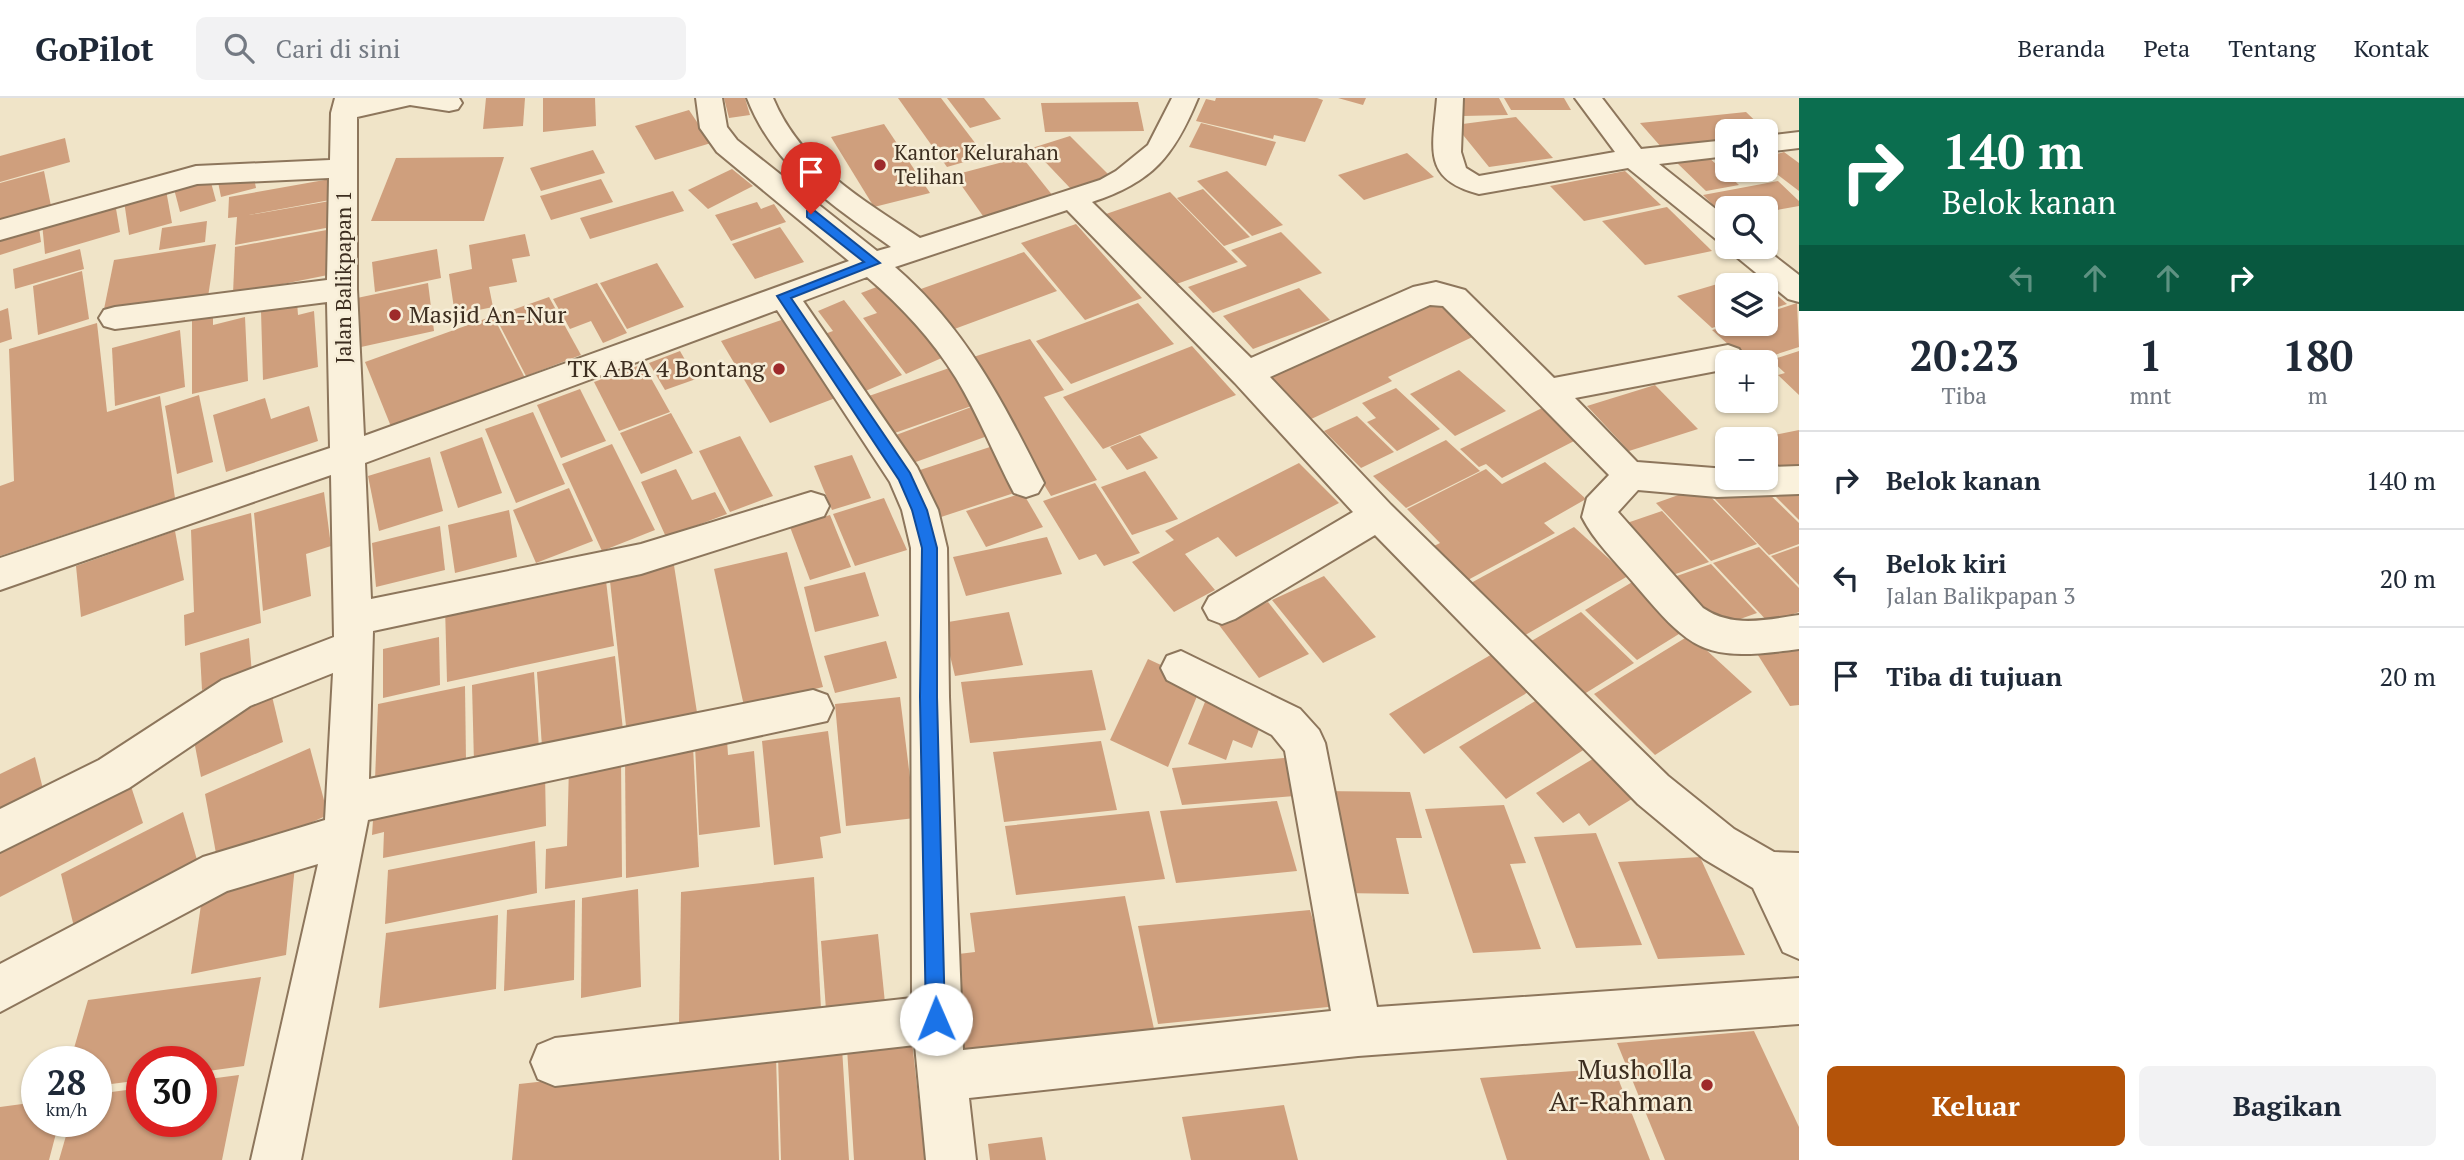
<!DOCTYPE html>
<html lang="id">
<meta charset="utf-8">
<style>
body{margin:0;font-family:"PT Serif",serif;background:#f2f2f3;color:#1f2937;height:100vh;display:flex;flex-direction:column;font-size:26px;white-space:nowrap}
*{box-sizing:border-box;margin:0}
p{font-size:23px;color:#747a83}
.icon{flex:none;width:38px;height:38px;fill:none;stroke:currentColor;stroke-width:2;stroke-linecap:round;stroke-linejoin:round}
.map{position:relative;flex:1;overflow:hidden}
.details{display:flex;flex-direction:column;background:#fff;width:665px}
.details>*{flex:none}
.hud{background:#0b6e4f;color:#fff;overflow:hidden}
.fabs{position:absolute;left:1715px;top:21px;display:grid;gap:14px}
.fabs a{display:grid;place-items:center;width:63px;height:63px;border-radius:10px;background:#fff;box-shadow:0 2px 5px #0004;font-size:35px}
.speed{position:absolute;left:21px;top:948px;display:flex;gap:14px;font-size:35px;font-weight:700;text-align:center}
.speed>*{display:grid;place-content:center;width:91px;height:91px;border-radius:50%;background:#fff;box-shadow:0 2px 5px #0004;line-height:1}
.speed small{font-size:18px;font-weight:400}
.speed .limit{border:10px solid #d22;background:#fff;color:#111}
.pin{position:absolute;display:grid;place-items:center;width:60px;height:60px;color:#fff;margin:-72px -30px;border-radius:50% 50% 50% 0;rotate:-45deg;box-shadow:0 0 7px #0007}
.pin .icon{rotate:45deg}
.me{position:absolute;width:77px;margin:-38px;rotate:359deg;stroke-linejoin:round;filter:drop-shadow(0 0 5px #0008)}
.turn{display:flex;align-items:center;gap:24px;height:147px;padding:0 28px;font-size:32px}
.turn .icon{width:91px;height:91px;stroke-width:2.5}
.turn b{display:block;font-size:49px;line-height:60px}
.lanes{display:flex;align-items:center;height:66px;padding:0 28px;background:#0003;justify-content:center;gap:35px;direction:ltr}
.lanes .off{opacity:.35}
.eta{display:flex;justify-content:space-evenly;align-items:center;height:119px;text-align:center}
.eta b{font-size:42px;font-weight:600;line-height:49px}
.button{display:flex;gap:14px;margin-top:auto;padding:14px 28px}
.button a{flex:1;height:80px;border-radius:10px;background:#b45309;color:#fff;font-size:28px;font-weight:600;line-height:80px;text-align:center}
.button a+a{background:#f2f2f3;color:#1f2937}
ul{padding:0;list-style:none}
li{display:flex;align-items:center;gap:21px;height:98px;padding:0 28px;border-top:2px solid #e0e1e3}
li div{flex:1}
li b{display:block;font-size:26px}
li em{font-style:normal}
header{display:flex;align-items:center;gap:42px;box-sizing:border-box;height:98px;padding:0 35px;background:#fff;border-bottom:2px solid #e0e1e3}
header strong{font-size:33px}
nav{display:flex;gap:38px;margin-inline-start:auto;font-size:24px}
.search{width:490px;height:63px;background:#f2f2f3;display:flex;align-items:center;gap:18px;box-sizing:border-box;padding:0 24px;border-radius:10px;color:#747a83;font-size:26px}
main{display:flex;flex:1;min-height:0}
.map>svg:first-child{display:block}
.building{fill:#cf9f7d}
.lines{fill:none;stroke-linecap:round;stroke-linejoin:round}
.minor-casing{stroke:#8d765c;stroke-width:4}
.minor{fill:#faf1dc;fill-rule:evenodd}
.route{fill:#1a73e8;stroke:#114b97;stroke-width:2}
.poi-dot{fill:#9e2a2b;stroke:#f7eed8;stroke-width:2.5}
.labels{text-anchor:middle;stroke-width:5;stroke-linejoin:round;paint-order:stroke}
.far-poi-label{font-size:21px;fill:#3d2e20;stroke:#f7eed8;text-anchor:start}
.far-street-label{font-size:21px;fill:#3d2e20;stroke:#f7eed8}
.poi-label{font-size:24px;fill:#3d2e20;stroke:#f7eed8;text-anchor:start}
.near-poi-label{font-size:28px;fill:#3d2e20;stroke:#f7eed8;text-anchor:end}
</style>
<header>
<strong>GoPilot</strong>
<div class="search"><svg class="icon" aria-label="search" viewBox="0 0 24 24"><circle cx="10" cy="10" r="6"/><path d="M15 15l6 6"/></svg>Cari di sini</div>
<nav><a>Beranda</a><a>Peta</a><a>Tentang</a><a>Kontak</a></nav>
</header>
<main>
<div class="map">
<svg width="1799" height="1062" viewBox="0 0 1799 1062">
<rect width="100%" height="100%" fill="#f0e4c8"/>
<g class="building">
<polygon points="486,0 525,0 523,28 483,31"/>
<polygon points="543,0 595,0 596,28 543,34"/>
<polygon points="724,0 745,0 750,17 729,20"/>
<polygon points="898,0 941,0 985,58 947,69"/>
<polygon points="947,0 984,0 1001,21 970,30"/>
<polygon points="1216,0 1317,0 1323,2 1305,44 1274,37 1273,41 1196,23 1206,1 1215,3"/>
<polygon points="1338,0 1366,0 1363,7"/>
<polygon points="1460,0 1499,0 1508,17 1463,18 1457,6 1463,6"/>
<polygon points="1504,0 1564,0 1571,12 1511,12"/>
<polygon points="1138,4 1144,33 1045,34 1041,5"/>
<polygon points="689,12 711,45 655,62 635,28"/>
<polygon points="1746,14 1771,38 1766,39 1766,33 1727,33 1727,43 1662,50 1640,25"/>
<polygon points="1516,19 1553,60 1489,69 1455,27"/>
<polygon points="1201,25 1276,44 1266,68 1189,49"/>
<polygon points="884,26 930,95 874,109 831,39"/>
<polygon points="1070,38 1110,78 1071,91 1032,50"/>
<polygon points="65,40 70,64 0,84 0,58"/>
<polygon points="593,52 605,75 541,93 530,70"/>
<polygon points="1784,54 1799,65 1799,93 1766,68 1766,59"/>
<polygon points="1407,55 1434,79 1364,102 1338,77"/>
<polygon points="1706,57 1739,87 1706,93 1674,62"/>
<polygon points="504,59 484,123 371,123 396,60"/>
<polygon points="1022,59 1053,98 983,118 954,77"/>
<polygon points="732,71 753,88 708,111 688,92"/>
<polygon points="44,73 51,108 0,123 0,85"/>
<polygon points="1227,73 1283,127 1252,138 1197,83"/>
<polygon points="1625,73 1661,107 1584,123 1550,88"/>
<polygon points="253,75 256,90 221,99 218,84"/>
<polygon points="209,77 216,103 180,114 173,87"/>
<polygon points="330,81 330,102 249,117 330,103 331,129 235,147 237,119 228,120 229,99"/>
<polygon points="601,81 613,104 551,122 540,98"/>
<polygon points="1778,83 1799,103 1799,108 1766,114 1766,110 1727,110 1727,121 1703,97"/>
<polygon points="1203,91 1250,139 1224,148 1177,100"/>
<polygon points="166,92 172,125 129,137 124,103"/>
<polygon points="673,93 684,113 590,141 580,120"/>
<polygon points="1170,94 1238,164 1171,188 1106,116"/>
<polygon points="757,104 761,111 774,106 786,124 731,143 715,117"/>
<polygon points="115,105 120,134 45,156 42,125"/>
<polygon points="1667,109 1712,153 1645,167 1602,123"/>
<polygon points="38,123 41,144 0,157 0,134"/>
<polygon points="207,123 205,144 159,152 162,130"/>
<polygon points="1076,126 1142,200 1085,222 1021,145"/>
<polygon points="780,129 804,164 755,181 732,146"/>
<polygon points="332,131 333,176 233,196 235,149"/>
<polygon points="1281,134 1322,175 1213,215 1188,189 1247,168 1231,152"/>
<polygon points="525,136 530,158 512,161 517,184 489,189 493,209 455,217 449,176 472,171 469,147"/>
<polygon points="216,146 208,199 103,216 114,162"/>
<polygon points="80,151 84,171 15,191 13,171"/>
<polygon points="437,151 441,180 375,194 372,164"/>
<polygon points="1024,154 1057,193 949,233 918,192"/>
<polygon points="657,165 684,209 627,231 600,185"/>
<polygon points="82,173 89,221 38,237 33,188"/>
<polygon points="1751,176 1765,187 1727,187 1727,225 1712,230 1677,198"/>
<polygon points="428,185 434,233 361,249 357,200"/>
<polygon points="597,185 627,235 603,245 591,223 570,231 553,201"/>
<polygon points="887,185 946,258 906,276 863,220 877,215 861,195"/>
<polygon points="1766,188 1787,206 1766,213"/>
<polygon points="1299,190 1330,222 1253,251 1223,218"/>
<polygon points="549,199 581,257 526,278 495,218"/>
<polygon points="1442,199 1483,234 1388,279 1392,283 1307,323 1263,279"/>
<polygon points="844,202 902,277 861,295 819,238 833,233 818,213"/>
<polygon points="297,204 298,217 314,213 318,269 263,282 261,213"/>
<polygon points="1138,205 1174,246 1071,286 1036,243"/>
<polygon points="1797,205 1799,249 1753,264 1748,264 1712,232 1733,226 1766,226 1766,215"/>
<polygon points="8,210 12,241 0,245 0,213"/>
<polygon points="213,218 213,227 245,219 248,283 192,296 192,223"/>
<polygon points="493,218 525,280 392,331 365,264"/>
<polygon points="787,220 838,299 770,325 721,243"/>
<polygon points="97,225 107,314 160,298 175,400 0,458 0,388 14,383 9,251"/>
<polygon points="180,232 185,289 115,308 112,250"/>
<polygon points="1030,241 1064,292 1044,299 1097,382 1051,398 967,261"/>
<polygon points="1192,248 1236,297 1103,351 1063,299"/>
<polygon points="680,253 696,281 665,292 649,265"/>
<polygon points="1799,253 1799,297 1778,277 1785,275 1771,262"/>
<polygon points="643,266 670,314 619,333 594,284"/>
<polygon points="955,268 980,305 889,337 866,299"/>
<polygon points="1459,272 1506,313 1455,338 1410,296"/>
<polygon points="1655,287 1698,331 1629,353 1587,308"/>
<polygon points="1396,290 1440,331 1397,353 1367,324 1376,320 1362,305"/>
<polygon points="580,291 606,343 561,360 537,307"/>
<polygon points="199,297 213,364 177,376 165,308"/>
<polygon points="265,300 271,321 309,308 318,343 226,374 213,317"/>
<polygon points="974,308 993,336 913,365 896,337"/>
<polygon points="1544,309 1580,340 1502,380 1486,366 1479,369 1460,351"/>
<polygon points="533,314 565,386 516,405 485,331"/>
<polygon points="671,315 693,355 641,376 620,335"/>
<polygon points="1357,318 1394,354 1361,370 1324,333"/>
<polygon points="1799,332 1799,371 1775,376 1766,366 1766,341 1759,340"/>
<polygon points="1140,337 1158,360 1127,372 1110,349"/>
<polygon points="740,338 773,398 730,414 699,353"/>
<polygon points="482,339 502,395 458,410 440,354"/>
<polygon points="1446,342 1480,373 1406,410 1373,378"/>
<polygon points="612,346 655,432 602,453 562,366"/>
<polygon points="993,348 1020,393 938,420 914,374"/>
<polygon points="852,357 871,400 832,412 814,368"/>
<polygon points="430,359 443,413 379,433 368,378"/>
<polygon points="1545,364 1586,401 1544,425 1555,435 1466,483 1432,449 1440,445 1407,411 1486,371 1502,386"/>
<polygon points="1299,365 1339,405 1236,459 1218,439 1185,456 1215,492 1174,514 1132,464 1174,442 1165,433"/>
<polygon points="676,371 692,402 715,394 727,416 666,439 641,384"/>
<polygon points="1145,373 1178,421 1132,437 1101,389"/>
<polygon points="1095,385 1140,455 1104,468 1096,456 1079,462 1043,403"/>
<polygon points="1799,387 1799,422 1773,396"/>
<polygon points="1701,389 1757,446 1711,463 1656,405"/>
<polygon points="1762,389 1799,425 1799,446 1769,457 1710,396"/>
<polygon points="569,390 593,443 536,465 513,412"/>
<polygon points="324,394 331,448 306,456 311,498 263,513 254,415"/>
<polygon points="1023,395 1043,429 986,449 966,413"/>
<polygon points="884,400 907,452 855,468 833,416"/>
<polygon points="509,412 517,459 455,475 448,427"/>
<polygon points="1662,413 1709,464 1670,478 1624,426"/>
<polygon points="251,415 261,525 185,548 184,517 194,514 191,432"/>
<polygon points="830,417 851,469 810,482 790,429"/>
<polygon points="440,428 445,472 376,489 372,445"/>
<polygon points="1574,429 1628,478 1522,539 1469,486"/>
<polygon points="175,433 184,482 81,519 76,468"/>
<polygon points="1047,439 1062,476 966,498 953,459"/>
<polygon points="1799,448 1799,487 1771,458"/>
<polygon points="1759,449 1799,490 1799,514 1769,525 1713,465"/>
<polygon points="787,454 823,589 744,608 714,471"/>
<polygon points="673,461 698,621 627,637 609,474"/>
<polygon points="1711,466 1757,515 1715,530 1671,480"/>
<polygon points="865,474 879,518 815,534 804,489"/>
<polygon points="605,475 614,548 447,584 445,508"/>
<polygon points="1324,478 1376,539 1323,565 1272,502"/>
<polygon points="1634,483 1687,531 1637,562 1585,512"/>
<polygon points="1268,504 1309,556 1259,580 1219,527"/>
<polygon points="1009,514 1023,567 955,578 942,525"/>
<polygon points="1581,514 1634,565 1581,598 1528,545"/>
<polygon points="1690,537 1752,594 1655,657 1594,596"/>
<polygon points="439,539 440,587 383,600 383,551"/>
<polygon points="249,540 252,576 202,592 200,555"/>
<polygon points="886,543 897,580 835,595 824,558"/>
<polygon points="1799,550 1799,607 1790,608 1756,554"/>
<polygon points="1494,555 1530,593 1424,656 1389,616"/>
<polygon points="615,558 623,632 542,649 537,574"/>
<polygon points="1148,561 1202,586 1168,669 1110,642"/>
<polygon points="1092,572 1106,632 970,645 961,584"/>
<polygon points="534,574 539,651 474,665 472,587"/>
<polygon points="465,588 466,663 375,682 378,606"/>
<polygon points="271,594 283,644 201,679 191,627"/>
<polygon points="1209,594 1264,618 1252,650 1233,642 1226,662 1188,646"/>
<polygon points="900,599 915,720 846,728 835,606"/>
<polygon points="1537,602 1585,651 1506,701 1459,649"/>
<polygon points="828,633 841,735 820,739 823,760 774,767 762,643"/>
<polygon points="727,642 728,657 754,653 760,729 699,737 695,647"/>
<polygon points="1101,643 1117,712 1004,724 993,654"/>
<polygon points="693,648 699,769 626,780 625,658"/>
<polygon points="310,650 328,717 218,766 205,696"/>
<polygon points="35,659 44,695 0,717 0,676"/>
<polygon points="621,659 622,779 545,791 546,751 567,748 569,667"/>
<polygon points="1295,659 1307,697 1182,707 1172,670"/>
<polygon points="1596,659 1635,699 1589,728 1579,715 1563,725 1536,695"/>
<polygon points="545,675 546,728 383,760 384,734 372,737 374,707"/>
<polygon points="128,679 143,725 0,799 0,744"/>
<polygon points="1320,693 1410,694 1422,740 1396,740 1409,796 1341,795"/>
<polygon points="1277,703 1297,773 1176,785 1160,713"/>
<polygon points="1504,707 1526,765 1510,766 1541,851 1473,855 1425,711"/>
<polygon points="1149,713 1165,781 1016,797 1005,728"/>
<polygon points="183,714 200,772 76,837 61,776"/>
<polygon points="1596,735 1642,847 1576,850 1534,739"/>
<polygon points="535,743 537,795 385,826 388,772"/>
<polygon points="1700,759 1745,857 1658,861 1618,764"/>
<polygon points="295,768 286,857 191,876 204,786"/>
<polygon points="814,779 821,911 679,927 681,794"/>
<polygon points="638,791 641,889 581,900 582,800"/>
<polygon points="1125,798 1156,940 964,962 942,858 975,854 970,815"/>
<polygon points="575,802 574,882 504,893 507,812"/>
<polygon points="1310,812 1338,908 1158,926 1138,828"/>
<polygon points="498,817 496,891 379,910 386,835"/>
<polygon points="878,836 885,905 826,912 821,843"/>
<polygon points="261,879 244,968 201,974 201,964 142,964 142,982 96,988 96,964 70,964 88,902"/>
<polygon points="1754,933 1799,1029 1799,1062 1665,1062 1617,945"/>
<polygon points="912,943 925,1062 854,1062 847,950"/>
<polygon points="842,950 849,1062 781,1062 778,957"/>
<polygon points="776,958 779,1062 512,1062 519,986"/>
<polygon points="1614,970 1650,1062 1507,1062 1480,980"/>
<polygon points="239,977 222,1062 59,1062 70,1024 96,1024 96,996 142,990 142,1024 201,1024 201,982"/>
<polygon points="37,1004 37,1024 59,1024 49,1062 0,1062 0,1009"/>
<polygon points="1284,1007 1298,1062 1191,1062 1182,1019"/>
<polygon points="1042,1039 1046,1062 990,1062 988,1046"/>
</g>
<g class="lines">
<defs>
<g id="minor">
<path d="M335 0H459L462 5 458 11 449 13 410 7 357 19V191L364 338 849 163 717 54 700 30 696 0H722L727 29 737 42 877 153 891 149C832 107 774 70 747 0H773C801 67 862 101 920 140L1100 82 1116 73 1148 47 1172 0H1198C1174 58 1153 84 1092 104L1251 260 1413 189 1436 184 1465 192 1554 280 1728 247 1739 251 1744 259 1741 264H1727V271L1575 300 1637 364 1727 371V380H1766V369L1799 368V396L1717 399 1638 392 1618 414 1703 510C1732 530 1765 522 1799 517V551C1703 564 1693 555 1632 483 1615 463 1594 443 1582 419L1587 400 1609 377 1443 208 1430 207 1270 279 1391 407 1668 678 1734 731 1774 754 1799 755V861L1783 854 1753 790 1704 761 1638 706 1375 437 1235 521 1222 526 1209 521 1203 510 1209 499 1353 414 1235 285 1067 112 895 169C965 229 1003 304 1044 385L1038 395 1026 399 1014 395C994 357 978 316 956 280 932 241 901 208 867 179L803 203 917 369 938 412 947 450 949 599 963 952 1331 913 1285 653 1272 637 1167 582 1161 570 1167 558 1181 553 1300 611 1319 632 1325 645 1377 909 1799 880V926L1358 958 969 1000 976 1062H926L915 947 555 988 538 981 531 964 538 947 555 940 912 900 911 450 902 412 890 384 777 212 365 365 371 501 641 446 811 394 824 398 829 408 824 418 641 476 373 533 369 681 813 592 827 597 833 610 827 623 368 722 301 1062H251L318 766 227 793 0 914V866L203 759 325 722 333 575 250 608 129 690 0 754V711L99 662 222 582 334 539 331 377 0 492V460L330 350 327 204 115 231 104 228 99 220 104 212 115 209 327 182 329 80 197 86 0 142V122L196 68 330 62 331 15Z"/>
<path d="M1437 0H1463L1461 54 1466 70 1479 78 1615 54 1575 0H1602L1641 51 1727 42V58L1659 66 1727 120V145L1717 142 1628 70 1479 96C1421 81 1433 50 1437 0Z"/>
<polygon points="1799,34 1799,50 1766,54 1766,38"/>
<polygon points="1729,149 1763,149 1799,177 1799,204 1788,201 1733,156"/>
</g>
</defs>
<use href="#minor" class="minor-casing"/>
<use href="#minor" class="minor"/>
</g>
<polygon class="route" points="807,113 815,113 880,165 791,200 910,375 927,412 937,450 937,599 945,921 942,928 936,931 929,928 926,921 920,599 922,450 912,412 899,382 777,198 864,164 807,119"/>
<g class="poi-dot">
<circle cx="880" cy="67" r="7"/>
<circle cx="395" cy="217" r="7"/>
<circle cx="779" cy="271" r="7"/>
<circle cx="1707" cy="987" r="7"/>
</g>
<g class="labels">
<g class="far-poi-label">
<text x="894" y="62">Kantor Kelurahan<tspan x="894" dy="24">Telihan</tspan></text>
</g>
<g class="far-street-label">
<text transform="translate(344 179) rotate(-90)" y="7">Jalan Balikpapan 1</text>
</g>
<g class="poi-label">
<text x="409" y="225">Masjid An-Nur</text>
<text x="765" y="279" text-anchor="end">TK ABA 4 Bontang</text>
</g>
<g class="near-poi-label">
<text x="1693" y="981">Musholla<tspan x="1693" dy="32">Ar-Rahman</tspan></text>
</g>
</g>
</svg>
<div class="fabs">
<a><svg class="icon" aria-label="sound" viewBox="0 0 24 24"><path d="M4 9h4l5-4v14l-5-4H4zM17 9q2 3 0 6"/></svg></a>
<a><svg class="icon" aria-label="search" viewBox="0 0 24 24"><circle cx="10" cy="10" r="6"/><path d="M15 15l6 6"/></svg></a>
<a><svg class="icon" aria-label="layers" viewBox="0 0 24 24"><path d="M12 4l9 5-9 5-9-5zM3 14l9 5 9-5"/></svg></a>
<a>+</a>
<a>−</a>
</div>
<div class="speed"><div>28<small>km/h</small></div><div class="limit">30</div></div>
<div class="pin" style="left:811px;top:116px;background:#d93025"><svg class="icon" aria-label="arrive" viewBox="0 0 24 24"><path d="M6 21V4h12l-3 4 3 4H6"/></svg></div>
<svg class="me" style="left:936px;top:921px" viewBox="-20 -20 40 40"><circle r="19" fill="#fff"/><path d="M0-13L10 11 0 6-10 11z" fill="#1a73e8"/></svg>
</div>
<section class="details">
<div class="hud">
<div class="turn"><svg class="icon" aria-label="right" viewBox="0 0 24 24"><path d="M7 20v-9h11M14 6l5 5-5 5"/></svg><div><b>140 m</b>Belok kanan</div></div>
<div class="lanes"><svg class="icon off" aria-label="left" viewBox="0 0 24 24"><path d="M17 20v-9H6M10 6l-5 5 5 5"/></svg><svg class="icon off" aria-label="ahead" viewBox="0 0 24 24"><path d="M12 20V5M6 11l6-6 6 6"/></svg><svg class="icon off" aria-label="ahead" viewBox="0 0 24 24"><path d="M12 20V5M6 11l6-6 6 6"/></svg><svg class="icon" aria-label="right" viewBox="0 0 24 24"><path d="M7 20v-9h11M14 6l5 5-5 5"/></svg></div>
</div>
<div class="eta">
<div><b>20:23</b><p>Tiba</p></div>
<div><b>1</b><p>mnt</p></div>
<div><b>180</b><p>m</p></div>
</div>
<ul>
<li><svg class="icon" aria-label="right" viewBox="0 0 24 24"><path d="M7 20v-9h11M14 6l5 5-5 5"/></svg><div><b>Belok kanan</b></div><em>140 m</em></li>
<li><svg class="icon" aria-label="left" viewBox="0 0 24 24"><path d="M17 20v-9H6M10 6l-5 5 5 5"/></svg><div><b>Belok kiri</b><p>Jalan Balikpapan 3</p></div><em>20 m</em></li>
<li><svg class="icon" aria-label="arrive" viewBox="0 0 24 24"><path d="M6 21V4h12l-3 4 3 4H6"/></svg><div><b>Tiba di tujuan</b></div><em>20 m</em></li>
</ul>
<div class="button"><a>Keluar</a><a>Bagikan</a></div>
</section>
</main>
